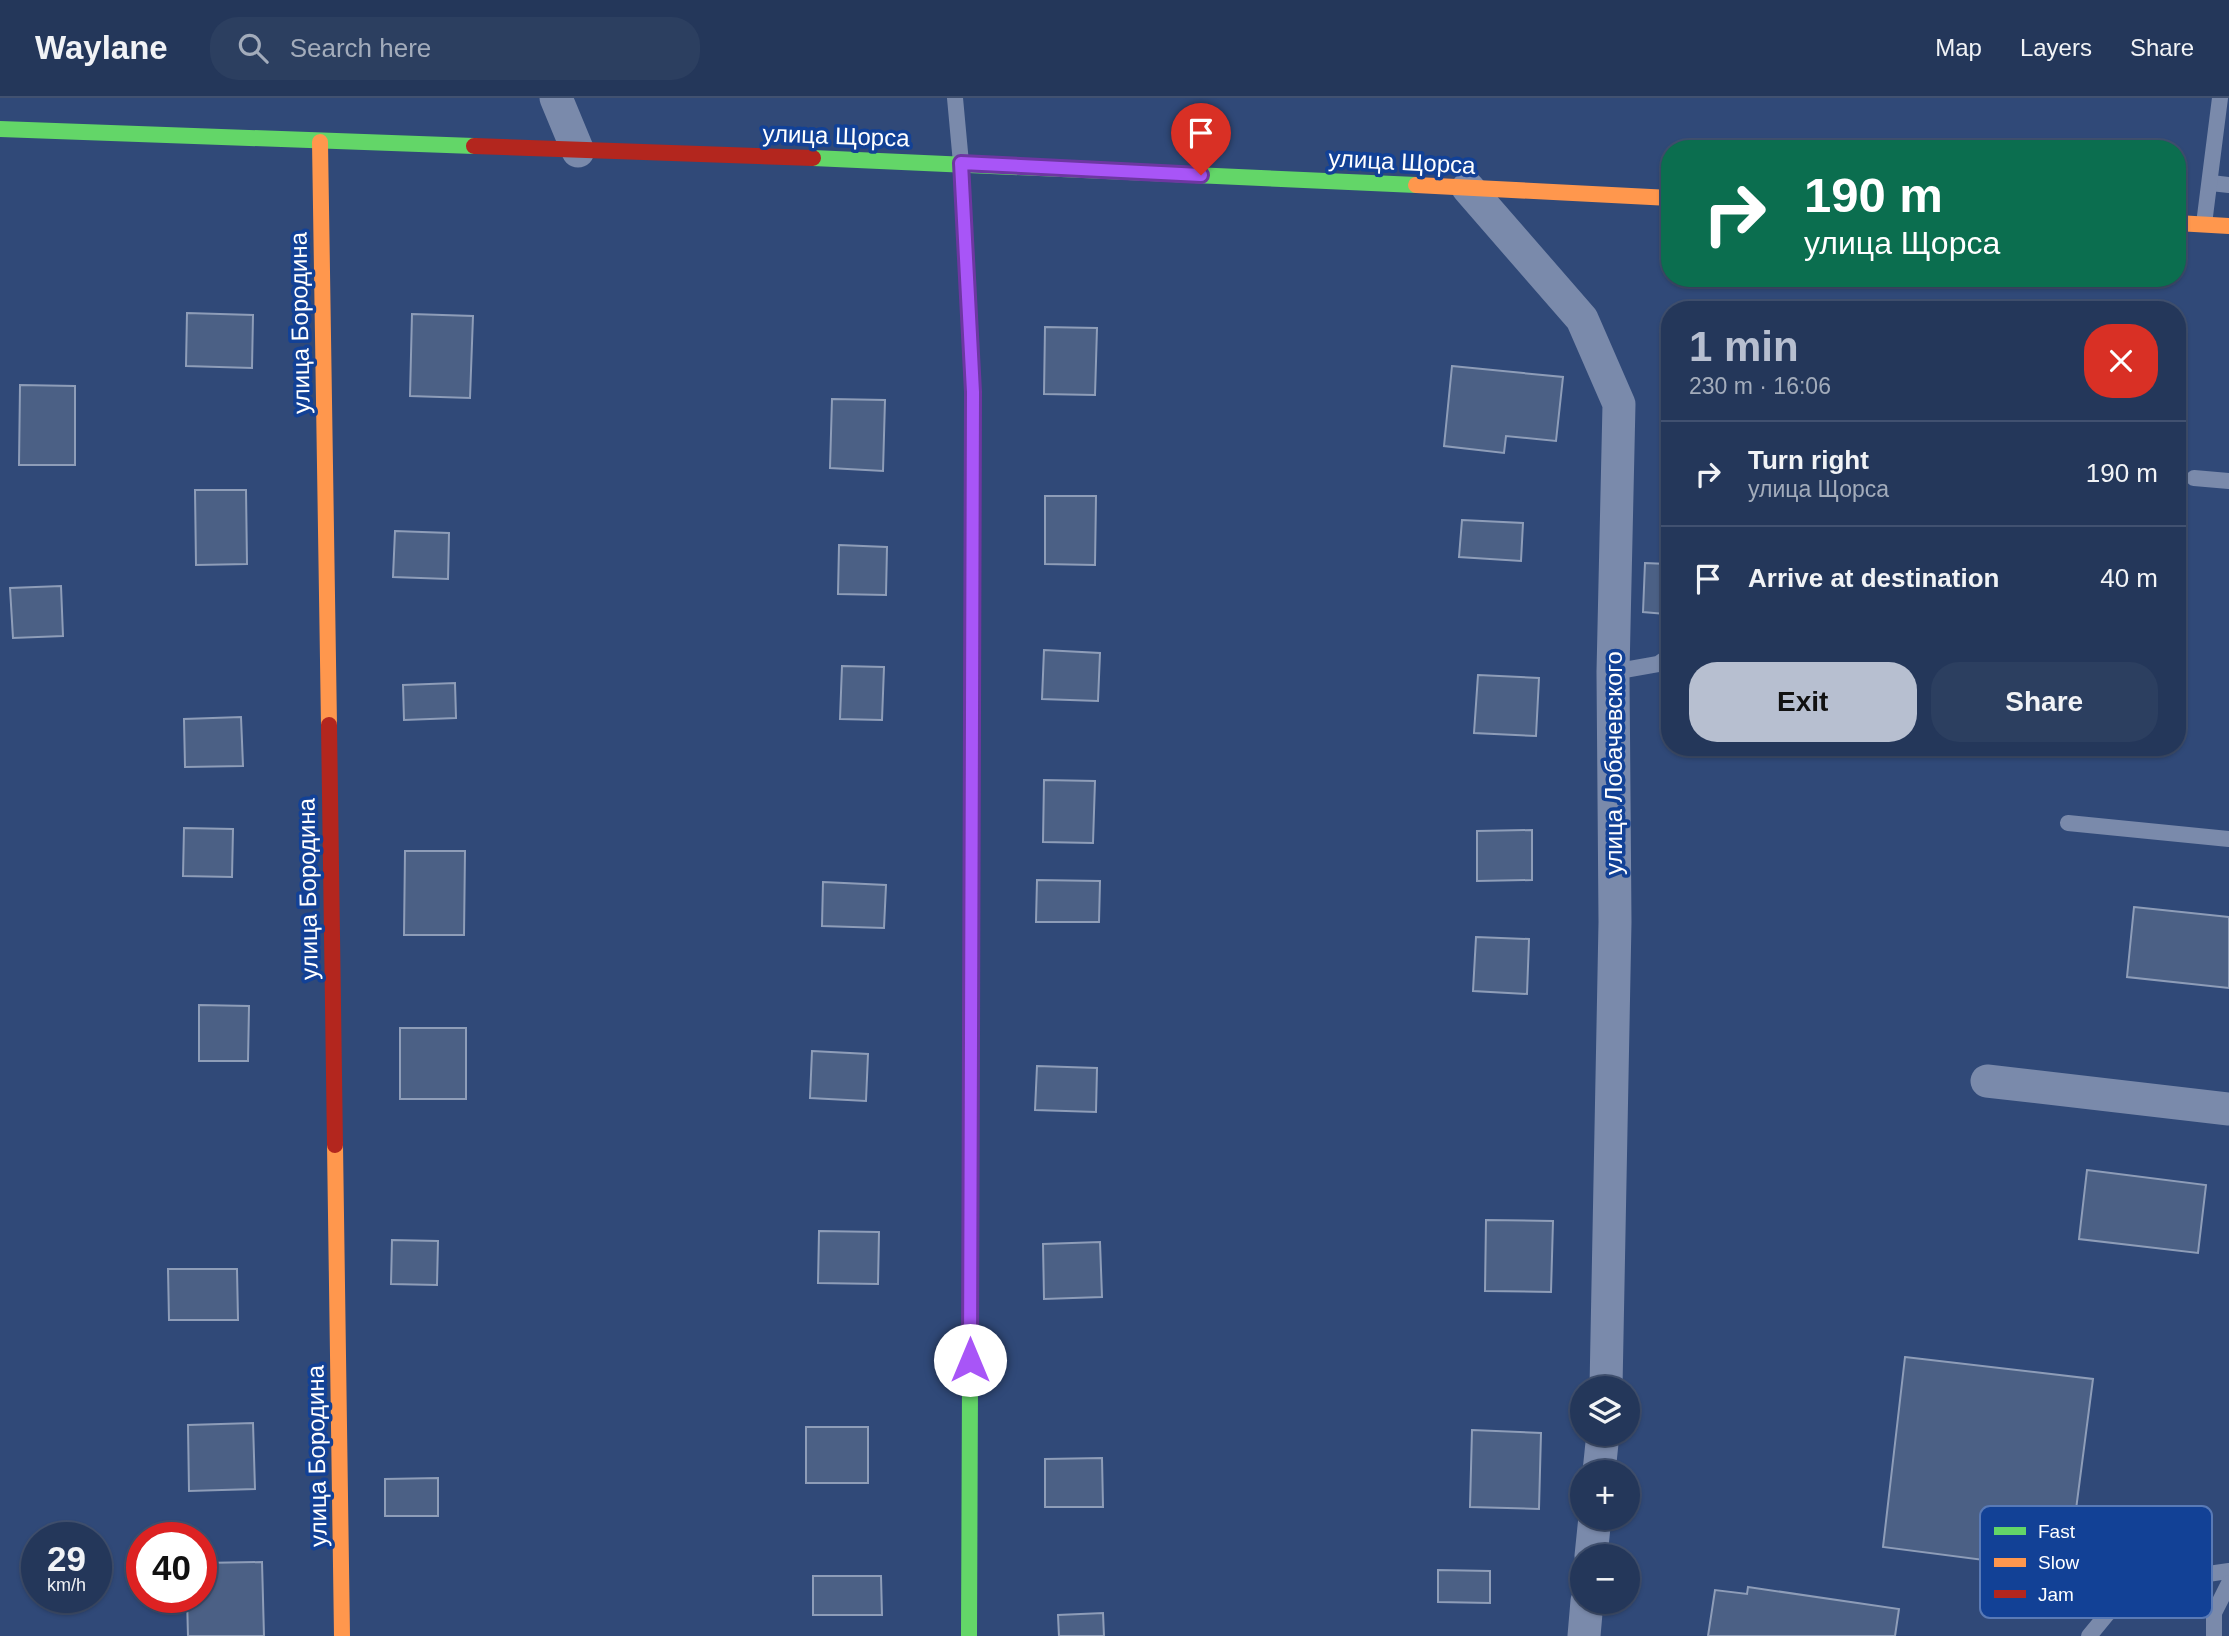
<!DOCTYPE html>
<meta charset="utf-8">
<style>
body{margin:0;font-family:Arial,sans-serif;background:#2c3f60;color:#f1f3f6;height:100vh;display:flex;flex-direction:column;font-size:26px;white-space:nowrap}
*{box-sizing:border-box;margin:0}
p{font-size:23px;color:#a3acbb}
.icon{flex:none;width:38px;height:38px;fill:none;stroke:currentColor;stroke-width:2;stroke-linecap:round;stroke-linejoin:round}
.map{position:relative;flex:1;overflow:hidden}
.details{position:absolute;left:1661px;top:203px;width:525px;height:455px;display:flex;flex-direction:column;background:#24375a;border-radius:28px;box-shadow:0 2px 5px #0004,0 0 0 2px #415170}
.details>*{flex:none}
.top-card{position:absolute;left:1661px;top:42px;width:525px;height:147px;border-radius:28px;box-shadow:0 2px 5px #0004,0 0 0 2px #415170;background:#0b6e4f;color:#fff;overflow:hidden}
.fabs{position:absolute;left:1570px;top:1278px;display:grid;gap:14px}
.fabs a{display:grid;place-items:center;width:70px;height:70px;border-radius:50%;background:#24375a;box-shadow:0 2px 5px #0004,0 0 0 2px #415170;font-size:35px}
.speed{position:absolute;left:21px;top:1424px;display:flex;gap:14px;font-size:35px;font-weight:700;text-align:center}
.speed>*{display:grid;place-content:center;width:91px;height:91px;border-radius:50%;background:#24375a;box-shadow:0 2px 5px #0004,0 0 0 2px #415170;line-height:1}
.speed small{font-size:18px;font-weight:400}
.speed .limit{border:10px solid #d22;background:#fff;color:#111}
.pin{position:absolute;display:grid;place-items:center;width:60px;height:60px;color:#fff;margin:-72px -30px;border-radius:50% 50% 50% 0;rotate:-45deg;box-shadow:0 0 7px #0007}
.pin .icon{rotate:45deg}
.me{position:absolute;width:77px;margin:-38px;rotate:0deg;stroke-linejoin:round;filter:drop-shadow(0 0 5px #0008)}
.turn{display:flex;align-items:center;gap:24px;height:147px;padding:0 28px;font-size:32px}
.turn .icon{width:91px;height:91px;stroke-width:2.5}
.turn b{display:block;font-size:49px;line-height:60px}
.round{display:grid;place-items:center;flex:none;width:74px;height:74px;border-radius:28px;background:#2c3f60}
.overview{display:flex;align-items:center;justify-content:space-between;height:119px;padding:0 28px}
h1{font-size:42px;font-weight:700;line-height:52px;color:#b7bfd0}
.cta{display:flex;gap:14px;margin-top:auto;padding:14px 28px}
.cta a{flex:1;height:80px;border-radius:28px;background:#b7bfd0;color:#111;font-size:28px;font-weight:700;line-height:80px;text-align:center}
.cta a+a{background:#2c3f60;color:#f1f3f6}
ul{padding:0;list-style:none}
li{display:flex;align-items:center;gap:21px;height:105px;padding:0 28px;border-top:2px solid #415170}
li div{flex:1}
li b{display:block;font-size:26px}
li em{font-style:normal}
header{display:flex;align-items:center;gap:42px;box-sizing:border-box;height:98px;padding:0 35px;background:#24375a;border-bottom:2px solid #415170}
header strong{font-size:33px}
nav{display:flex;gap:38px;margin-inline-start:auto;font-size:24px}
.search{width:490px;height:63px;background:#2c3f60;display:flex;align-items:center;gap:18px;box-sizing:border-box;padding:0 24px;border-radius:28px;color:#a3acbb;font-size:26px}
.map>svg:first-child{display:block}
.building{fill:#4b6085;stroke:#8e9db8;stroke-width:2}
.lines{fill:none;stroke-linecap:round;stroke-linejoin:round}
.lane{stroke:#7a8aab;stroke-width:16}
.street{stroke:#7a8aab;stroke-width:33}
.fast{stroke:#63d668;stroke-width:16}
.slow{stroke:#ff974d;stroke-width:16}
.jam{stroke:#b3261e;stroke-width:16}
.route-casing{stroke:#6d37a1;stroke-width:18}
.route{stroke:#a855f7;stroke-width:12}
.labels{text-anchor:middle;stroke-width:7;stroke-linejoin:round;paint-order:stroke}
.street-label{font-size:24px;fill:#fff;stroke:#124196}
.key{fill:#124196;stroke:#597ab6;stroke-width:2}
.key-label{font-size:19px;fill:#fff}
</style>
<header>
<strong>Waylane</strong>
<div class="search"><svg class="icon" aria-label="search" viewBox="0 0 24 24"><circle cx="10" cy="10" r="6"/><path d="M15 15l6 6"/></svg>Search here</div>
<nav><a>Map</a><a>Layers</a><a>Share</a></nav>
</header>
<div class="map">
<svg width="2229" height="1538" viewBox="0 0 2229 1538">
<rect width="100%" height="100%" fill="#304978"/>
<g class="building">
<polygon points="187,215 253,217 252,270 186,268"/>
<polygon points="412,216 473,218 470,300 410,298"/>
<polygon points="1045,229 1097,230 1095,297 1044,296"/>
<polygon points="1452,268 1563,279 1556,343 1506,338 1504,355 1444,348"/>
<polygon points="20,287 75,288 75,367 19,367"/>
<polygon points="832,301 885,302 883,373 830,370"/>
<polygon points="195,392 246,392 247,466 196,467"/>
<polygon points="1045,398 1096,398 1095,467 1045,466"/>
<polygon points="1462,422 1523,425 1521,463 1459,459"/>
<polygon points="395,433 449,435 448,481 393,479"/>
<polygon points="839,447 887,449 886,497 838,496"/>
<polygon points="1645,465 1667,466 1665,516 1643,514"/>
<polygon points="61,488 63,538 13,540 10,490"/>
<polygon points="1044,552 1100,555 1098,603 1042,601"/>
<polygon points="842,568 884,569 882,622 840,621"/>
<polygon points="1478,577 1539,580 1536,638 1474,635"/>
<polygon points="455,585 456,620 404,622 403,587"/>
<polygon points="241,619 243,668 185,669 184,621"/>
<polygon points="1044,682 1095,683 1093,745 1043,744"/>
<polygon points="184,730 233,731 232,779 183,778"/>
<polygon points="1532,732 1532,782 1477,783 1477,733"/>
<polygon points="405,753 465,753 464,837 404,837"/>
<polygon points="1037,782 1100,783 1099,824 1036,824"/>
<polygon points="823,784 886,787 884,830 822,828"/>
<polygon points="2134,809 2229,819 2229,890 2127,879"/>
<polygon points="1476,839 1529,841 1527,896 1473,893"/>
<polygon points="199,907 249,908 248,963 199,963"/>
<rect x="400" y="930" width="66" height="71"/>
<polygon points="812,953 868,956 866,1003 810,1000"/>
<polygon points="1037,968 1097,970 1096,1014 1035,1012"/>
<polygon points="2087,1072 2206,1087 2198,1155 2079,1141"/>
<polygon points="1486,1122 1553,1123 1551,1194 1485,1193"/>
<polygon points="819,1133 879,1134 878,1186 818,1185"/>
<polygon points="392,1142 438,1143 437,1187 391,1186"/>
<polygon points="1100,1144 1102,1199 1044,1201 1043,1146"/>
<polygon points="168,1171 237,1171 238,1222 169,1222"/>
<polygon points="1905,1259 2093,1281 2068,1473 1883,1449"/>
<polygon points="253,1325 255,1391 189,1393 188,1327"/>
<rect x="806" y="1329" width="62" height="56"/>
<polygon points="1472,1332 1541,1335 1539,1411 1470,1409"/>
<polygon points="1102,1360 1103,1409 1045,1409 1045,1361"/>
<polygon points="438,1380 438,1418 385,1418 385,1381"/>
<polygon points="262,1464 264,1538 188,1538 187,1500 201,1500 201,1465"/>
<polygon points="1438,1472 1490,1473 1490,1505 1438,1504"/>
<polygon points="813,1478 881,1478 882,1517 813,1517"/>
<polygon points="1748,1489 1899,1511 1895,1538 1708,1538 1715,1492 1747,1496"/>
<polygon points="1103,1515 1104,1538 1059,1538 1058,1517"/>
</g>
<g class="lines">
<g class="lane">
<polyline points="955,0 961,65"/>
<polyline points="2211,85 2229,87"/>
<polyline points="2204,126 2220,0"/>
<polyline points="2194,380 2229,383"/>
<polyline points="1613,574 1658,566 1668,559 1670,554"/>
<polyline points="2068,725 2229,741"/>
<polyline points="2089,1538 2108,1515 2167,1482 2229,1473"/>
<polyline points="2214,1538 2214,1515 2229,1485"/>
</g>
<g class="street">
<polyline points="556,0 578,53"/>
<polyline points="1468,90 1582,221 1619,306 1613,574 1615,824 1606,1290"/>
<polyline points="1987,983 2229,1011"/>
<polyline points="1599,1374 1603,1335"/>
<polyline points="1591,1458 1595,1419"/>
<polyline points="1584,1538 1587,1503"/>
</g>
<g class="fast">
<polyline points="0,31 474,48"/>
<polyline points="813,60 1416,87"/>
<polyline points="969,1538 970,1286"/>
</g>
<g class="slow">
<polyline points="320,44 329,627"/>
<polyline points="961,65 973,294 972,486"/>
<polyline points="1416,87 1670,100"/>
<polyline points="2177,125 2229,128"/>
<polyline points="335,1047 342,1538"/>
<polyline points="970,1286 971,863"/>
</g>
<g class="jam">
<polyline points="474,48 813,60"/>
<polyline points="329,627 335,1047"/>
<polyline points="971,863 972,486"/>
</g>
</g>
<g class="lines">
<defs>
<polyline id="route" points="970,1262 973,294 961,65 1201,77"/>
</defs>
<use href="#route" class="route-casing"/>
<use href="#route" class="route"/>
</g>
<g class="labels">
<g class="street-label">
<text transform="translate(836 38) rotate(2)" y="8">улица Щорса</text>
<text transform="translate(1402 64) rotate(3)" y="8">улица Щорса</text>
<text transform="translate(300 225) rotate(-91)" y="8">улица Бородина</text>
<text transform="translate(1614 665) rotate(-90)" y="8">улица Лобачевского</text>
<text transform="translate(308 791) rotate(-91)" y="8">улица Бородина</text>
<text transform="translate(317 1358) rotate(-91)" y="8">улица Бородина</text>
</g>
</g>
<rect x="1980" y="1408" width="232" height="112" rx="10" class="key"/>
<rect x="1994" y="1429" width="32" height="8" fill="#63d668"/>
<rect x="1994" y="1460" width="32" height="9" fill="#ff974d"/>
<rect x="1994" y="1492" width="32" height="8" fill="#b3261e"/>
<g class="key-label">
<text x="2038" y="1440">Fast</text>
<text x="2038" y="1471">Slow</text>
<text x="2038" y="1503">Jam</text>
</g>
</svg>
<div class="fabs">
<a><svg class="icon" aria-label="layers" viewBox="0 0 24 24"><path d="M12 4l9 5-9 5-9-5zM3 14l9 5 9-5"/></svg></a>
<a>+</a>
<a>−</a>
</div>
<div class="speed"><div>29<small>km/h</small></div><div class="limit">40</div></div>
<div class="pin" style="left:1201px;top:77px;background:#d93025"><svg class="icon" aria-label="arrive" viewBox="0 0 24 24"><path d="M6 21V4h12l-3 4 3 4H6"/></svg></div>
<svg class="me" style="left:970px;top:1262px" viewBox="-20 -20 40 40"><circle r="19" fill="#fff"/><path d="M0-13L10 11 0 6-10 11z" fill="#a855f7"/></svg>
<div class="top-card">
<div class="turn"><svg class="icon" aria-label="right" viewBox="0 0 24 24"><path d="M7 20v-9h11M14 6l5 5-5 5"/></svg><div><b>190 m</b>улица Щорса</div></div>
</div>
<section class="details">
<div class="overview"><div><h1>1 min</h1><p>230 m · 16:06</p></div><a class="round" style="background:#d93025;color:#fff"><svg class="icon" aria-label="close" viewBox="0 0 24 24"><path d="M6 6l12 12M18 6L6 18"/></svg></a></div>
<ul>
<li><svg class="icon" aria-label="right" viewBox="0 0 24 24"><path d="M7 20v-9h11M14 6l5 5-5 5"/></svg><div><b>Turn right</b><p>улица Щорса</p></div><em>190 m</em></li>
<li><svg class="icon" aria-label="arrive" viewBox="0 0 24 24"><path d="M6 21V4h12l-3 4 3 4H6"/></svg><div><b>Arrive at destination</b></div><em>40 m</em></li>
</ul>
<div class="cta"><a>Exit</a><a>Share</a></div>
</section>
</div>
